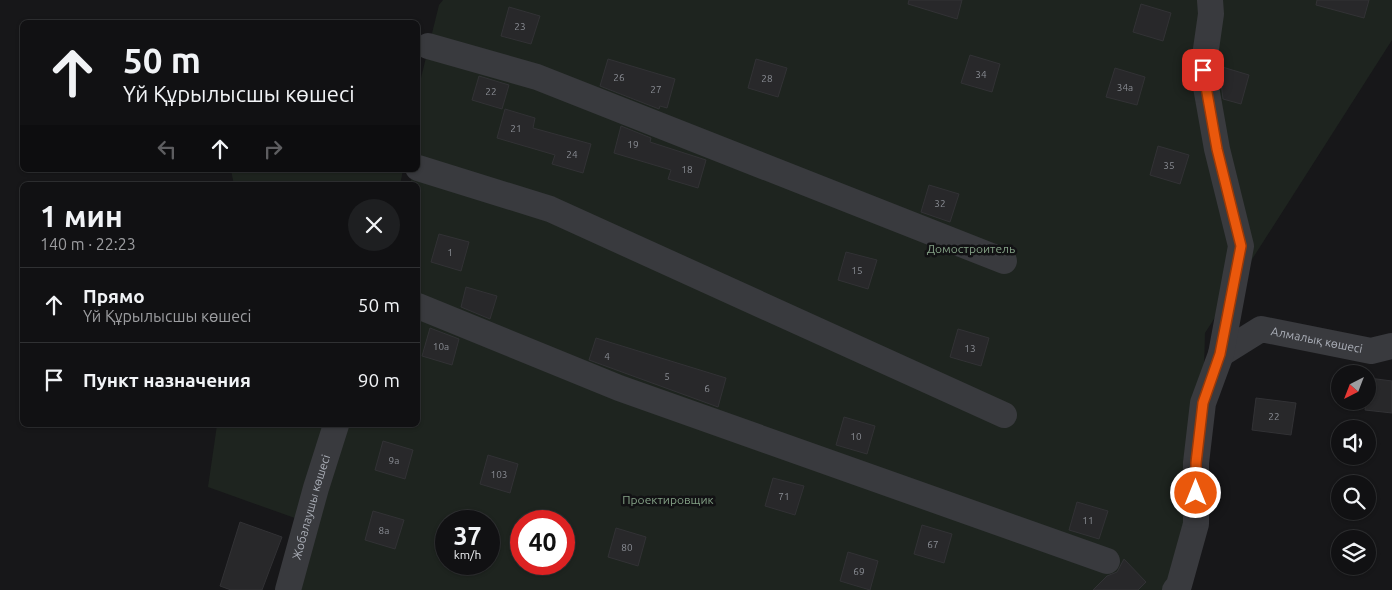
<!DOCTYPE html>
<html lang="ru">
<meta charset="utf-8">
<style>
body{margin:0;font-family:Ubuntu,sans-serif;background:#1e1f21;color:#f1f3f6;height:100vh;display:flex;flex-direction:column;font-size:19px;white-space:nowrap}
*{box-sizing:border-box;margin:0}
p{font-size:16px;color:#9c9da0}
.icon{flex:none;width:28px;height:28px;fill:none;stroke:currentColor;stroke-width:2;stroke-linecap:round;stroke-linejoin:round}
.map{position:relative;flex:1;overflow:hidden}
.sheet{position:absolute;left:20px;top:182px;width:400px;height:245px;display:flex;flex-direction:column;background:#111113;border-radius:8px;box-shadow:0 1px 4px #0004,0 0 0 1px #303133}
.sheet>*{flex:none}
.top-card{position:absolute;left:20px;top:20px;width:400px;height:152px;border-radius:8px;box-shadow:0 1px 4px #0004,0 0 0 1px #303133;background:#111113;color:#f1f3f6;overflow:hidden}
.needle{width:32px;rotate:222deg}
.tools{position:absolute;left:1331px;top:365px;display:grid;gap:10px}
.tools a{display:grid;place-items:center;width:45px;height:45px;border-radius:50%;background:#111113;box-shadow:0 1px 4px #0004,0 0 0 1px #303133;font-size:25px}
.speed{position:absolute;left:435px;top:510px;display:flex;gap:10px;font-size:25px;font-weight:700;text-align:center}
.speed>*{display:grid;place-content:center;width:65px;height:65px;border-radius:50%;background:#111113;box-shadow:0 1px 4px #0004,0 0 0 1px #303133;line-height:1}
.speed small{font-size:12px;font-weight:400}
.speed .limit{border:8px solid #d22;background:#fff;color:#111}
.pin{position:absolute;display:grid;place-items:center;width:42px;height:42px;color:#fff;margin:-21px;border-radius:10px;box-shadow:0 2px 8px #0006}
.me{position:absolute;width:55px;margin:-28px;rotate:0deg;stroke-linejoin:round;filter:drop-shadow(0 0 4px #0008)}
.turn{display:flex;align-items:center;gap:18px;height:105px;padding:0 20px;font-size:22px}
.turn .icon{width:65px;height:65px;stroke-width:2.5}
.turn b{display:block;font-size:35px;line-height:42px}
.lanes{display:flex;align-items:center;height:48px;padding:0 20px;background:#0003;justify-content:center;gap:25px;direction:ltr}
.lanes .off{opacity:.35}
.round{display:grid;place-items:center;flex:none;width:52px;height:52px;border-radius:26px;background:#1e1f21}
.head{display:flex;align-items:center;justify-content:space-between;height:85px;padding:0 20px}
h1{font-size:30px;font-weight:600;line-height:38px}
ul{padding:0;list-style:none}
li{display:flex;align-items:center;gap:15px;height:75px;padding:0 20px;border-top:1px solid #303133}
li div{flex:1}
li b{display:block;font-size:19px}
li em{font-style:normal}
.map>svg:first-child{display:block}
.green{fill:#1e241f;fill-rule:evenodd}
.building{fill:#28282a;stroke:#323235}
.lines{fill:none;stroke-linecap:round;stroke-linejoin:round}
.minor{stroke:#393a3e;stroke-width:26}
.route-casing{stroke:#983908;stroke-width:12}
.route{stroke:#ea580c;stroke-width:9}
.labels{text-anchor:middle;stroke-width:5;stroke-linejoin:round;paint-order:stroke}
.number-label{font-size:10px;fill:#8a8d94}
.park-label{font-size:12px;fill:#84a186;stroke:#121214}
.street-label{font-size:12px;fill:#abafb8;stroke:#121214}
</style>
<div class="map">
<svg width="1392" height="590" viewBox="0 0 1392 590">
<rect width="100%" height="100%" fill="#171719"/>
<g class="green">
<path d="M443 0H1392V40L1205 333 1203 403 1175 590H288L306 522 208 487 217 425H418V185H410L413 170H418V90L439 5ZM446 521H489V564H446ZM521 521H564V564H521Z"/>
<polygon points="231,170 403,170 400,185 234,185"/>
</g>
<g class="building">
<polygon points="909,0 962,0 957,19 908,4"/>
<polygon points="1317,0 1369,0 1364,18 1316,5"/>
<polygon points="1141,4 1171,13 1163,41 1133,32"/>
<polygon points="509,7 540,16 531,44 501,36"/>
<polygon points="970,55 1000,64 992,92 961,83"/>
<polygon points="608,59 675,79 667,108 660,106 659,109 600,86"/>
<polygon points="756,59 787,68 778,97 748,88"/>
<polygon points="1219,66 1249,75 1241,104 1223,99"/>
<polygon points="1115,68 1145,77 1137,105 1106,97"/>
<polygon points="479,76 509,85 502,109 472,100"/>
<polygon points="505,109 535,118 533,128 591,144 583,173 552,164 555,155 497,138"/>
<polygon points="621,126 651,138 650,142 706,160 698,188 668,179 671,170 614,153"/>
<polygon points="1158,146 1189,155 1180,184 1150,175"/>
<polygon points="929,185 959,194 950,222 921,212"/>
<polygon points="439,234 469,242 461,271 431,262"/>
<polygon points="846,252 877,260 868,289 838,280"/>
<polygon points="466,287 497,296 490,319 461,307"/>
<polygon points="430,328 459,339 452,365 422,356"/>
<polygon points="958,329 989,338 981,366 950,357"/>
<polygon points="596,338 726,378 718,407 589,360"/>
<polygon points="1369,378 1392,381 1392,413 1365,410"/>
<polygon points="1256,398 1296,403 1291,435 1252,430"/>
<polygon points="844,417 875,426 867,454 836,445"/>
<polygon points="383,441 413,450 405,479 375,470"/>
<polygon points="488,455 518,464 510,493 480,484"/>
<polygon points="773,478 804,486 795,515 765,506"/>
<polygon points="1077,502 1108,511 1099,539 1069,530"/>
<polygon points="373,511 404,520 395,549 365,540"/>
<polygon points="240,522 282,537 262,590 231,590 220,586"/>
<polygon points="922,525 952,534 944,563 914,554"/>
<polygon points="616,528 646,537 638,566 608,557"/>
<polygon points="848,552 878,561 870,590 840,581"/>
<polygon points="1124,559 1146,582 1138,590 1093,590 1107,576 1117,572"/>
</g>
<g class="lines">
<g class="minor">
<polyline points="428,46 537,77 1004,261"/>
<polyline points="418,168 550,209 1004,415"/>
<polyline points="418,306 619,388 1107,561"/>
<path id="s1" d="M1221 354 1261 329 1371 351 1392 346"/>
<path id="s2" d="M288 590 316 488 336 425"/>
<polyline points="1175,590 1179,585 1196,524 1196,463 1203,403 1221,354 1241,246 1217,149 1203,70 1211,14 1210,0"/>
</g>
</g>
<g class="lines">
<defs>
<polyline id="route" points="1196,493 1196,463 1203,403 1220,354 1241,246 1217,149 1203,70"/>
</defs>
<use href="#route" class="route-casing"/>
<use href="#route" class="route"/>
</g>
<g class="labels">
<g class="number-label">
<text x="520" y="30">23</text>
<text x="981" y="78">34</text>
<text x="619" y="81">26</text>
<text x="767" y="82">28</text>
<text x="1125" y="91">34а</text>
<text x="656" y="93">27</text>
<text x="491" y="95">22</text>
<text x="516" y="132">21</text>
<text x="633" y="148">19</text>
<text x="572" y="158">24</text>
<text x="1169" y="169">35</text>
<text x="687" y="173">18</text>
<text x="940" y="207">32</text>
<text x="450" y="256">1</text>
<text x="857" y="274">15</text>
<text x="441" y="350">10а</text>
<text x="970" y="352">13</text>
<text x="607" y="360">4</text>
<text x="667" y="380">5</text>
<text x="707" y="392">6</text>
<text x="1274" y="420">22</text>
<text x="856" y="440">10</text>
<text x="394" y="464">9а</text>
<text x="499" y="478">103</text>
<text x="784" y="500">71</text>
<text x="1088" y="524">11</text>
<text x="384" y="534">8а</text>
<text x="933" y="548">67</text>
<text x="627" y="551">80</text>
<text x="859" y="575">69</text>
</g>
<g class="park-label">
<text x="971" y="253">Домостроитель</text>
<text x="668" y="504">Проектировщик</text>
</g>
<g class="street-label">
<text dy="4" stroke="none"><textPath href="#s1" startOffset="104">Алмалық көшесі</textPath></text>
<text dy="4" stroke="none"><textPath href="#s2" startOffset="86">Жобалаушы көшесі</textPath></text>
</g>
</g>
</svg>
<div class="tools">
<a><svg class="needle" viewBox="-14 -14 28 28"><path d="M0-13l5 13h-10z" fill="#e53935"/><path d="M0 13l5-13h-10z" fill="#9c9da0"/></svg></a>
<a><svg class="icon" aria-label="sound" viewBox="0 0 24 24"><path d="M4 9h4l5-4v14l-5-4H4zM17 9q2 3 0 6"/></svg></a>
<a><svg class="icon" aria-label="search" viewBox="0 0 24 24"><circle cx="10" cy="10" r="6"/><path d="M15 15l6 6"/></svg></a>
<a><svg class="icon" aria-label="layers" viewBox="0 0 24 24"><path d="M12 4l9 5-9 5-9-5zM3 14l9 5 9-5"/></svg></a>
</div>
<div class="speed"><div>37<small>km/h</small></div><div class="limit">40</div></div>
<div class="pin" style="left:1203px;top:70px;background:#d93025"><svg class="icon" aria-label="arrive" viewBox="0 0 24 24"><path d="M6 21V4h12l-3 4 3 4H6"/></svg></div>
<svg class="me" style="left:1196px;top:493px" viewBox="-20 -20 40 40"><circle r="17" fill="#ea580c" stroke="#fff" stroke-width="3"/><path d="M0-11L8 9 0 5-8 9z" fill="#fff"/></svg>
<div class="top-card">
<div class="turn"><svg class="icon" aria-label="ahead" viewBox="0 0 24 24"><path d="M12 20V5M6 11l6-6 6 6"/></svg><div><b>50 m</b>Үй Құрылысшы көшесі</div></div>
<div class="lanes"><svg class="icon off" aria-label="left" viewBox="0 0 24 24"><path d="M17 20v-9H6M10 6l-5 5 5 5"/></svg><svg class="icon" aria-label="ahead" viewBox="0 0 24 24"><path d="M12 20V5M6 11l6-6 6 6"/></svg><svg class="icon off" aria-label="right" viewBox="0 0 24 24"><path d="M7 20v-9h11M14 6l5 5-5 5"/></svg></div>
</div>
<section class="sheet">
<div class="head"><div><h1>1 мин</h1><p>140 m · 22:23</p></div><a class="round"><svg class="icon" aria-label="close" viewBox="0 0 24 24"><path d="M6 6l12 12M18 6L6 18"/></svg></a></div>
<ul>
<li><svg class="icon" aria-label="ahead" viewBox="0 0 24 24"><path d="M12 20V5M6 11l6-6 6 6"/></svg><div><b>Прямо</b><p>Үй Құрылысшы көшесі</p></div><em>50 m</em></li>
<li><svg class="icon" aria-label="arrive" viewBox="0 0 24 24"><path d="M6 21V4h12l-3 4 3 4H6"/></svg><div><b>Пункт назначения</b></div><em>90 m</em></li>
</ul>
</section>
</div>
